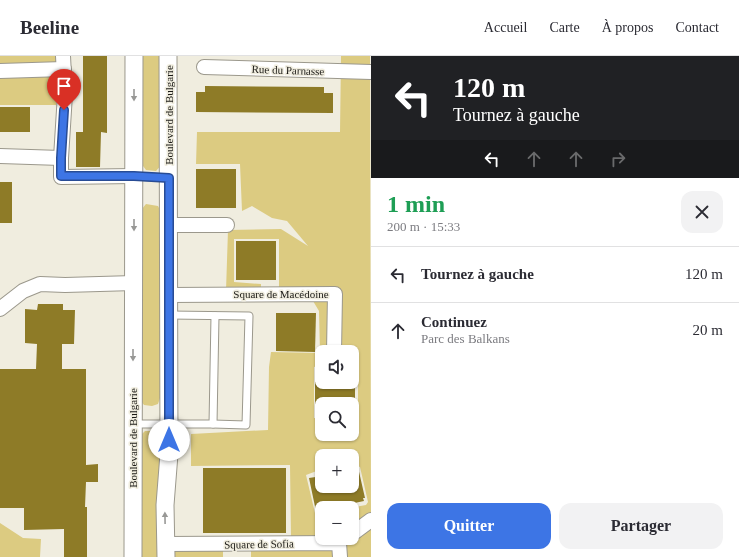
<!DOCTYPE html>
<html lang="fr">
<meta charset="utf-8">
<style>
body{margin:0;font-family:Georgia,serif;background:#f2f2f3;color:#2b2b33;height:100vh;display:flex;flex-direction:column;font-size:15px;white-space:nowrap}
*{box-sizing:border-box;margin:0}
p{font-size:13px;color:#7c7c81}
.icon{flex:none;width:22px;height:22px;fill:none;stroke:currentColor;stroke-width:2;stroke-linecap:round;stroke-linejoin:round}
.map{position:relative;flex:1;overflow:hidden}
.details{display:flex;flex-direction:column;background:#fff;width:368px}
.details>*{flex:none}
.hud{background:#202124;color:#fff;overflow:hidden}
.fabs{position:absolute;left:315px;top:289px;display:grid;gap:8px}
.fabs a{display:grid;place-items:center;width:44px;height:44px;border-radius:8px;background:#fff;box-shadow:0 1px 3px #0004;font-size:20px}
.pin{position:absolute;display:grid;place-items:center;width:34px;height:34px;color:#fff;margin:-41px -17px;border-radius:50% 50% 50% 0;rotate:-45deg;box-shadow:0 0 4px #0007}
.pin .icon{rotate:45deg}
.me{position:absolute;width:44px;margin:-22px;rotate:0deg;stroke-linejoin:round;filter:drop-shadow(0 0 3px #0008)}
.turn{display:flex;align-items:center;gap:14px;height:84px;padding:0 16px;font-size:18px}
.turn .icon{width:52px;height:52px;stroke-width:2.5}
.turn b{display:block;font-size:28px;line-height:34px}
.lanes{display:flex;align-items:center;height:38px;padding:0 16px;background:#0003;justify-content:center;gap:20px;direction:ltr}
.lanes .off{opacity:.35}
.round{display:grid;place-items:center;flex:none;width:42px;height:42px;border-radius:12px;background:#f2f2f3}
.headline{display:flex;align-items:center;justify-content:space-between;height:68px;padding:0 16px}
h1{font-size:24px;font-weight:700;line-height:30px;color:#1e9e55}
.button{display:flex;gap:8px;margin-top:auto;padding:8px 16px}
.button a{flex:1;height:46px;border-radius:12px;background:#3d75e5;color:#fff;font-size:16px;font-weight:700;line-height:46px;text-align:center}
.button a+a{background:#f2f2f3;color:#2b2b33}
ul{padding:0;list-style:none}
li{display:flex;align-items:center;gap:12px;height:56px;padding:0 16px;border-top:1px solid #e1e1e2}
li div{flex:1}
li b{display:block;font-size:15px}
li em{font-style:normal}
header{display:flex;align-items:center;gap:24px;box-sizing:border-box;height:56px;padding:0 20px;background:#fff;border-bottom:1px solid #e1e1e2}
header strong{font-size:19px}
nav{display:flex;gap:22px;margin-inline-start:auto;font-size:14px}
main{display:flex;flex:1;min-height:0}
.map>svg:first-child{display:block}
.green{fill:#dccb81;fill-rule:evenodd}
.building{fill:#8e7b27}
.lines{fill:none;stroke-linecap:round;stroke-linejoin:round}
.service-casing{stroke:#9b988c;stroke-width:9}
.minor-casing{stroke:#9b988c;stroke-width:16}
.tertiary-casing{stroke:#9b988c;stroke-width:19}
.service{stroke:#fff;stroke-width:7}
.minor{stroke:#fff;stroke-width:14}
.tertiary{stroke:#fff;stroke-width:17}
.oneway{fill:#989896}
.route-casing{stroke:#284c95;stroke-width:10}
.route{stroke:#3d75e5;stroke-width:7}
.labels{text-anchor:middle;stroke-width:3;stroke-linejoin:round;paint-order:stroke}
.street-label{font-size:11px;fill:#1b1a16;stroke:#f0eddf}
</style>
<header>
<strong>Beeline</strong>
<nav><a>Accueil</a><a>Carte</a><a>À propos</a><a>Contact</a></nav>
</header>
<main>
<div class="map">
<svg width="371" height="501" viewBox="0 0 371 501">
<rect width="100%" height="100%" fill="#f0eddf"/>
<g class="green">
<polygon points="0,0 57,0 56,49 0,49"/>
<polygon points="140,0 163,0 163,107 156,115 146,114 143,110 141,104"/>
<path d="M341 0H370L371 459 352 472V452H349L366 449 368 446 360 411 352 408V400H322V413L306 419 315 457 322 456V481L291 482 290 409 191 410V378L268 374 269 311 271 296 320 297 319 255 307 235 279 232V183H234V226L261 228V235H226L228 174 281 173 308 190 287 165 272 162 252 150 242 155 240 108H196L197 76H340ZM322 296H352V319H358V361L352 362V378H322V362H314V311L322 309Z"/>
<polygon points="146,148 158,150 162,158 160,342 158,348 152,350 144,349 141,345 142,153"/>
<polygon points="145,375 154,375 164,382 160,501 138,501 141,379"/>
<polygon points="0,467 23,482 41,483 40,501 0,501"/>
<polygon points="371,468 371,501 251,501 251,494 334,490"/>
<polygon points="223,493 223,501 172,501 172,494"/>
</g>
<g class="building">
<polygon points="83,0 107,0 107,77 101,76 100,111 76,111 76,76 83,76"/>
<polygon points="205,30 324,31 324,37 333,37 333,57 196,56 196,36 205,36"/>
<rect x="0" y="51" width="30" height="25"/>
<rect x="196" y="113" width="40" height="39"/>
<rect x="0" y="126" width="12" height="41"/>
<rect x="236" y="185" width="40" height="39"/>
<polygon points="38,248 63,248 63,254 75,254 74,288 62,288 62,313 86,313 86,409 98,408 98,426 86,426 85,451 87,451 87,501 64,501 64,473 24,474 24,452 0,452 0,313 36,313 37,288 25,287 25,253 37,254"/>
<polygon points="276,257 316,257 315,296 276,295"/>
<rect x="315" y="326" width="40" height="22"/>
<polygon points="357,407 365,442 363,442 364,445 331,452 322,452 322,459 317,460 309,422 322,420 322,430 352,430 352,408"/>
<rect x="203" y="412" width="83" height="65"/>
</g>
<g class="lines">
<defs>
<g id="service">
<polyline points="134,120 168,122"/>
<polyline points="169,259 249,260 246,369 213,368"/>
<polyline points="133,368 213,368 215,260"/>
</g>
<g id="minor">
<polyline points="63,0 65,38 61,102 61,121 134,120"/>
<polyline points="204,11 371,16"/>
<polyline points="0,15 64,13"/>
<polyline points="0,100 61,102"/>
<polyline points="169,169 227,169"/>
<polyline points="169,239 335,238 334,296"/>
<polyline points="0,253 23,235 40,228 65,229 134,227"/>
<polyline points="352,478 371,464"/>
<polyline points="166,488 339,487 340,501"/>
</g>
<g id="tertiary">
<polyline points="133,501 134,0"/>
<polyline points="166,501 165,449 169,398 168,0"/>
</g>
</defs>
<use href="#service" class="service-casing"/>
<use href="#minor" class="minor-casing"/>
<use href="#tertiary" class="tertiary-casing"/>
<use href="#service" class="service"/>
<use href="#minor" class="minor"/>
<use href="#tertiary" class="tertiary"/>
</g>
<defs><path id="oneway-solid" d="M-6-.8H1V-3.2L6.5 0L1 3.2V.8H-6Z"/></defs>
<g class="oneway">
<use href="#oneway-solid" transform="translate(134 39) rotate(90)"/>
<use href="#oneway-solid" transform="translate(134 169) rotate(90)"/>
<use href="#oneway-solid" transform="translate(133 299) rotate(90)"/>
<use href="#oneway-solid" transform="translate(165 462) rotate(-91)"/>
</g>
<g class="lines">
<defs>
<polyline id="route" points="64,54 61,102 61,120 134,120 169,122 169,384"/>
</defs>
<use href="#route" class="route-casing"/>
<use href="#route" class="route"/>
</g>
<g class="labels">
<g class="street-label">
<text transform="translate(288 14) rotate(2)" y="4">Rue du Parnasse</text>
<text transform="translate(169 59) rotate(-90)" y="4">Boulevard de Bulgarie</text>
<text x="281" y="242">Square de Macédoine</text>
<text transform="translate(133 382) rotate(-90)" y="4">Boulevard de Bulgarie</text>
<text transform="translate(259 488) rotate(-1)" y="4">Square de Sofia</text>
</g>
</g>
</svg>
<div class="fabs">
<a><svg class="icon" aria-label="sound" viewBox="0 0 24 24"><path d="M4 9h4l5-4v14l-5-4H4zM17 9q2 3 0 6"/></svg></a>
<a><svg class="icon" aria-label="search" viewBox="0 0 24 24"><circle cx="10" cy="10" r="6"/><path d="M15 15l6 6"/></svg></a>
<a>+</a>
<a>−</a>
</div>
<div class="pin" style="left:64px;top:54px;background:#d93025"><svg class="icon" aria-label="arrive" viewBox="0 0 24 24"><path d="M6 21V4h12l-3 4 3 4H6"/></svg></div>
<svg class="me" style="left:169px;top:384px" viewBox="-20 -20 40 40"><circle r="19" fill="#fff"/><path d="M0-13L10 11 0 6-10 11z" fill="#3d75e5"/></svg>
</div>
<section class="details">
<div class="hud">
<div class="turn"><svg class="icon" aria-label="left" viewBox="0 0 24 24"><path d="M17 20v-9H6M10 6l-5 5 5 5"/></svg><div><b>120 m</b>Tournez à gauche</div></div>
<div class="lanes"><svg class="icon" aria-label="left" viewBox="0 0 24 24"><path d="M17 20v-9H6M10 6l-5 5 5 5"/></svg><svg class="icon off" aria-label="ahead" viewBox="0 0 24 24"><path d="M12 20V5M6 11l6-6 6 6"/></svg><svg class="icon off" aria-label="ahead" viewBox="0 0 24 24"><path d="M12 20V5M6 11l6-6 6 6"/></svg><svg class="icon off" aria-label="right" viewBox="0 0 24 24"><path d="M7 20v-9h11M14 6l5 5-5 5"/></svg></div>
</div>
<div class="headline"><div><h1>1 min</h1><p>200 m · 15:33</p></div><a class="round"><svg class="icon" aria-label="close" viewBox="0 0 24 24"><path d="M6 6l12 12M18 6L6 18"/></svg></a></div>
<ul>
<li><svg class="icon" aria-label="left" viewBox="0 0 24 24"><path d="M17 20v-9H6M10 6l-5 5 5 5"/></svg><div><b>Tournez à gauche</b></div><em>120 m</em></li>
<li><svg class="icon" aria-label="ahead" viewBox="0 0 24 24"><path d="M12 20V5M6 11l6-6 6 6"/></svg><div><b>Continuez</b><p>Parc des Balkans</p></div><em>20 m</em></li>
</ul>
<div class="button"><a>Quitter</a><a>Partager</a></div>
</section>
</main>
